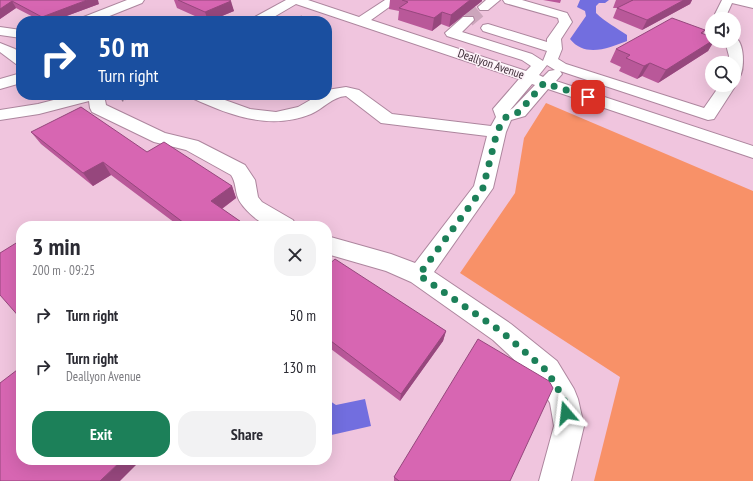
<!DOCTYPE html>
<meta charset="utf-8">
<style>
body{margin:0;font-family:"PT Sans Narrow",sans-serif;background:#f2f2f3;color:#2b2b33;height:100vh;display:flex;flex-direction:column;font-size:15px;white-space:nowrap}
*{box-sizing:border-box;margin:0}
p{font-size:13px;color:#7c7c81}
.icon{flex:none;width:22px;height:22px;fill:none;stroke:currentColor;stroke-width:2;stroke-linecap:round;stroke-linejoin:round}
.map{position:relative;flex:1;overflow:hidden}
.sheet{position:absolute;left:16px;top:221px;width:316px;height:244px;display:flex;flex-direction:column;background:#fff;border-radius:16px;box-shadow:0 4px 16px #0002}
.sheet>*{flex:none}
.top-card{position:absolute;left:16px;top:16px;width:316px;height:84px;border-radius:16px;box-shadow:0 4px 16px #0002;background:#1a4fa0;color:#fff;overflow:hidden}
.fabs{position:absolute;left:705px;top:12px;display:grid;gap:8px}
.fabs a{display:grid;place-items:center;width:36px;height:36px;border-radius:50%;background:#fff;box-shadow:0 4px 16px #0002;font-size:20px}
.pin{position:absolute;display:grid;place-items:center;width:34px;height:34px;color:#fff;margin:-17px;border-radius:8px;box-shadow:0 2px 6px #0006}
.me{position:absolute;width:44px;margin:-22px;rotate:343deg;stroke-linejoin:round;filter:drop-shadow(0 0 3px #0008)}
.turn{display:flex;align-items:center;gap:14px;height:84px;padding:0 16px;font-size:18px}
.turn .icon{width:52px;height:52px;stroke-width:2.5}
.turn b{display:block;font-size:28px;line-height:34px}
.round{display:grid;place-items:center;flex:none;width:42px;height:42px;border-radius:16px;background:#f2f2f3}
.overview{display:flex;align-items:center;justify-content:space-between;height:68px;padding:0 16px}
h1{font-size:24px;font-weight:700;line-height:30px}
.primary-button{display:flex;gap:8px;margin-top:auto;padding:8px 16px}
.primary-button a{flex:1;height:46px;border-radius:16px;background:#1c8059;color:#fff;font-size:16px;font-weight:700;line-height:46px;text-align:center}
.primary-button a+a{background:#f2f2f3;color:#2b2b33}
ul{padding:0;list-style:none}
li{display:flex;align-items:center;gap:12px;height:52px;padding:0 16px}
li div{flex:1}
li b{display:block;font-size:15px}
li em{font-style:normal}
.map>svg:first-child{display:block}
.green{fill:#f89168}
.water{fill:#726edf}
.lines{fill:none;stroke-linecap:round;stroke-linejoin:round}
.minor-tunnel{stroke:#cca6bc;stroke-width:14;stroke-dasharray:14 7;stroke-linecap:butt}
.minor-casing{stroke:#ad869e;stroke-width:2}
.path-far1{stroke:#997b8d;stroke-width:1.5;stroke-dasharray:1 1;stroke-linecap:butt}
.path{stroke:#997b8d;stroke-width:2;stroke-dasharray:1.5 1.5;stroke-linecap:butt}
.minor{fill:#fff;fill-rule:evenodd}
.wall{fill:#b95899}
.shaded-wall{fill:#96477d}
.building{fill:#d766b2;stroke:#96477d}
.route{stroke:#1c8059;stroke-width:7;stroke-dasharray:0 12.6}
.labels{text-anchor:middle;stroke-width:3;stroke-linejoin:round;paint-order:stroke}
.far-street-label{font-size:12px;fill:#3c2c36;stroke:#fdf0f8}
</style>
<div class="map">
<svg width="753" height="481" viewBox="0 0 753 481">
<rect width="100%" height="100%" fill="#f0c5de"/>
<polygon class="green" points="546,103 753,191 753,481 594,481 620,377 460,273 515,193 524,138"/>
<g class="water">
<path d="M580 0H609L605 3H599L596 6V13C605 22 617 28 627 35V41C609 48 585 58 570 39L586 16 585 11 577 7Z"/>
<polygon points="327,399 336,405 365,399 371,426 327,436"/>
</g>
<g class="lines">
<polyline class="minor-tunnel" points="468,20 484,7"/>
<defs>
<g id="minor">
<polygon points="127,0 144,0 142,3 97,21 80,21 81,18"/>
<path d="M286 0H308L359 17 385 0H399L371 20 526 71 531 66 522 60 447 36 445 33 463 17H473L474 20 462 32 532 54 543 61 547 51 483 31 481 28 483 25 488 24 547 42V39L559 22 558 18 505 3 503 0H522L567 13 572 22 561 39 562 49 558 59 566 64 704 108 720 85H734V82L736 85 714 119 708 120 560 71 562 74 556 81 753 146V158L548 89 525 116 511 120 506 132 493 188 434 272 511 324 557 361 574 389 578 399 584 426 571 481H539L554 426 550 403 537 381 493 340 411 282 386 271 327 254V236L391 254 415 263 474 186 487 136 381 123 346 96C332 97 323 109 311 114 270 131 229 115 192 98L190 95H211L250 109 276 112 298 107 319 95H327V90L346 87 359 90 392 114 491 126 496 117 493 109 519 79 296 4 267 21H252L253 18ZM547 65 555 70 549 71 543 77 539 75ZM532 84 535 85 513 108 510 110Z"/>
<polygon points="486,0 500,0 488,10 480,10 478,7"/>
<polygon points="722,0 753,0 753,8 732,3 727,14 730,19 718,19 715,14"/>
<polygon points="0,27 21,30 21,38 0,35"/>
<path d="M734 37C745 41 745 70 739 78L734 80V63H728L729 56 725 41H734Z"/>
<polygon points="0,43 15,49 21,54 21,65 16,64 0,52"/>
<polygon points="21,73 21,83 0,89 0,79"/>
<path d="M73 95H104L106 105 165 133 198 141 245 165 255 180 258 197 262 202 293 220 296 226C287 226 279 227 271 226 260 225 242 208 238 198 235 190 236 182 231 175L186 150 154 142 92 112 90 108 89 101 39 114 0 120V110L38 104Z"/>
</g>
</defs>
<use href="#minor" class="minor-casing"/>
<polyline class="path-far1" points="292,21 302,16"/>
<polyline class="path" points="122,101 132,95"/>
<use href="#minor" class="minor"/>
</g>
<g class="wall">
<polygon points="0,0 99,4 53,21 41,21 16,8 0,19"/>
<polygon points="174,0 229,0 234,11 210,21 206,21 177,8"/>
<polygon points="390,0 482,0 482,1 449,27 441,24 432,31 398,20 399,11 389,9"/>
<polygon points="543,0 561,0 560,3"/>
<polygon points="616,0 692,0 690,4 642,30 613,18 617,8 613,8"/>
<polygon points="705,30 703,34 712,41 714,41 708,51 658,83 642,76 637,79 619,71 621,67 610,62 616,49"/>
<polygon points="31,132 147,152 232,186 236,198 222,209 247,226 179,226 111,175 93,186 41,144"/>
<polygon points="327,266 446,331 443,341 400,401 327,346"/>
<polygon points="394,477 510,481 394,481"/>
</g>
<g class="shaded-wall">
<polygon points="87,0 98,0 99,4 53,21 44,21 42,17"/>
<polygon points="470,0 482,0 482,1 449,27 451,15"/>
<polygon points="684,0 692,0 690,4 642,30 647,20"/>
<polygon points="12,1 16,8 0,19 0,9"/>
<polygon points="231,1 234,11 210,21 208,21 205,12"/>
<polygon points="442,12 441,24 432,31 434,18"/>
<polygon points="712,41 714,41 708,51 658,83 666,70"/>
<polygon points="650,63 642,76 637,79 644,66"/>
<polygon points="103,162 111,175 93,186 83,173"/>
<polygon points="232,186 236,198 216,213 211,201"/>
<polygon points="446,331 443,341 400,401 401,394"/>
<polygon points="122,460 139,460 140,461 120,481 100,481"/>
</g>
<g class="building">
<polygon points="0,0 87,0 42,17 12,1 0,9"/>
<polygon points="178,0 229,0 231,1 205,12"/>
<polygon points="402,0 470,0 451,15 442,12 434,18 399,8 408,2"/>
<polygon points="631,0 684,0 647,20 617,8 633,0"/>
<polygon points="672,18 705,30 701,33 712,37 712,41 666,70 650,63 644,66 626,58 630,55 616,49"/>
<polygon points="81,107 147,152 164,142 232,186 211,201 247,226 188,226 103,162 83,173 31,132"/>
<polygon points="21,240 21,319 0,295 0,253"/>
<polygon points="335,259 446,331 401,394 327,338 327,266"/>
<polygon points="478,339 549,381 553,388 510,481 399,481 394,477"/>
<polygon points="21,367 21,460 122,460 100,481 0,481 0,383"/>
</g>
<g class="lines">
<polyline class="route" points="566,413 564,399 547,371 502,332 419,275 483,188 497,132 504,118 519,112 544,83 588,97"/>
</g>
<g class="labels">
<g class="far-street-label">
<text transform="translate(491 64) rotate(19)" y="4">Deallyon Avenue</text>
</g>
</g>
</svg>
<div class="fabs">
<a><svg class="icon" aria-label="sound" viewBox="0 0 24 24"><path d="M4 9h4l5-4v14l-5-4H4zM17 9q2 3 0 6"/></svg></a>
<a><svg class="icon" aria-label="search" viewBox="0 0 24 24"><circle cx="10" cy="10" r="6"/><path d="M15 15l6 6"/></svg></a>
</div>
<div class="pin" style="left:588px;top:97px;background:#d93025"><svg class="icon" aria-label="arrive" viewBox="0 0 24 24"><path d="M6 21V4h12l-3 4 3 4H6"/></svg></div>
<svg class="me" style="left:566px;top:413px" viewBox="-20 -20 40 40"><path d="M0-17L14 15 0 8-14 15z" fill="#1c8059" stroke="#fff" stroke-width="4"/></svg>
<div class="top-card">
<div class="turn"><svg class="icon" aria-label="right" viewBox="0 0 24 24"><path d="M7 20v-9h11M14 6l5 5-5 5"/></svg><div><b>50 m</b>Turn right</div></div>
</div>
<section class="sheet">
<div class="overview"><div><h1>3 min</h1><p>200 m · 09:25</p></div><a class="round"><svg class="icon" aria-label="close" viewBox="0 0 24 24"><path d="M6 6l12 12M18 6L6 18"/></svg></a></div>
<ul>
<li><svg class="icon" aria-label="right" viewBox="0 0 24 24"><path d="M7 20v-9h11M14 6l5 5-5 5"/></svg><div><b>Turn right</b></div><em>50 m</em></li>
<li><svg class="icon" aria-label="right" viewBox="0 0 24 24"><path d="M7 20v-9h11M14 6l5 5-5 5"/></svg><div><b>Turn right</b><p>Deallyon Avenue</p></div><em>130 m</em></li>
</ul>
<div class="primary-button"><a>Exit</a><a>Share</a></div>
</section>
</div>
